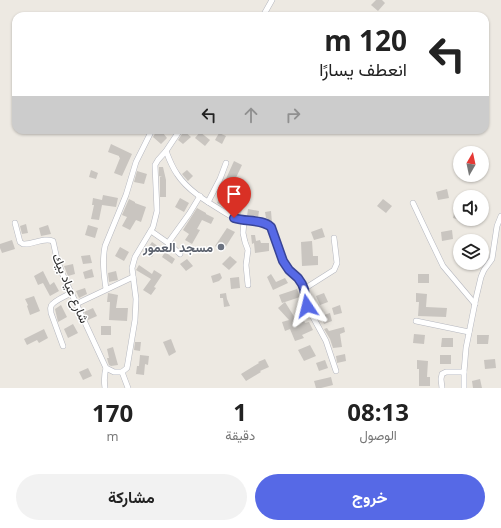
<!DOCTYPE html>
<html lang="ar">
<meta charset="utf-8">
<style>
body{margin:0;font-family:"Open Sans",Vazirmatn,sans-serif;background:#f2f2f2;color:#222;direction:rtl;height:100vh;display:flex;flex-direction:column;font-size:15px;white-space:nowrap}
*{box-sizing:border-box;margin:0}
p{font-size:13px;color:#767676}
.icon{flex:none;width:22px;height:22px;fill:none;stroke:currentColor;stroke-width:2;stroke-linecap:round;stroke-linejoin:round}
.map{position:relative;height:388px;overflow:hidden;direction:ltr}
.side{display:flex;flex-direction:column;background:#fff;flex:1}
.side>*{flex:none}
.banner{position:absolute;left:12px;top:12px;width:477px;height:122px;border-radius:12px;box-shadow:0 1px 3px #0004;direction:rtl;background:#fff;color:#222;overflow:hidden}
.needle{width:26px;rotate:9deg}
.controls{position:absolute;left:453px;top:146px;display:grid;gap:8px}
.controls a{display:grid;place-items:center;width:36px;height:36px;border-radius:50%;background:#fff;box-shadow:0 1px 3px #0004;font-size:20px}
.pin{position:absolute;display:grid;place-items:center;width:34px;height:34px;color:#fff;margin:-41px -17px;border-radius:50% 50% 50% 0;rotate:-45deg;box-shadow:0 0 4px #0007}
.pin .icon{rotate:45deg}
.me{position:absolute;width:44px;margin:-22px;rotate:350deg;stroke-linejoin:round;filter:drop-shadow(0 0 3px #0008)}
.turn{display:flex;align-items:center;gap:14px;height:84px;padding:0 16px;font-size:18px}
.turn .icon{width:52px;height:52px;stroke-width:2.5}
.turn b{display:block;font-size:28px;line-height:34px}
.lanes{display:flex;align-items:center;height:38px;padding:0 16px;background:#0003;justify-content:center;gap:20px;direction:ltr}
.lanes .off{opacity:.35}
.eta{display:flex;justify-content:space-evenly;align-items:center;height:68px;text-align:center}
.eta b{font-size:24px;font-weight:700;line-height:28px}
.cta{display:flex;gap:8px;margin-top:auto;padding:8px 16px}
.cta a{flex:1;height:46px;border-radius:24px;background:#5669e6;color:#fff;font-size:16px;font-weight:700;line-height:46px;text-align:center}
.cta a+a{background:#f2f2f2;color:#222}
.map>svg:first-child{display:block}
.building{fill:#c9c5c0}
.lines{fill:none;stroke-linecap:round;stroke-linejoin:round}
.street-casing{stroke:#b5b7bf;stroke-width:6}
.street{stroke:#fff;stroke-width:5}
.route-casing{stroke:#384496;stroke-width:10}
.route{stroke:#5669e6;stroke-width:7}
.worship-dot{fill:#6b7280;stroke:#fff;stroke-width:1.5}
.labels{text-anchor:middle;stroke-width:3;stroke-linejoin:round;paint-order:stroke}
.worship-label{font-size:13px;font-weight:bold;fill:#5b616d;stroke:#fff;text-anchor:end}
.street-label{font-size:13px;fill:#2d2d2d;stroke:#fff}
</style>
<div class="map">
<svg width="501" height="388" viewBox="0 0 501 388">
<rect width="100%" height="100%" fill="#ede9e2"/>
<g class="building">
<polygon points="376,0 382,0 385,3 378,11 371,5"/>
<polygon points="157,130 168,130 163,133 167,138 161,144 153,137"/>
<polygon points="184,131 191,137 183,144 178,140"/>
<polygon points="200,132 210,140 205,146 195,138"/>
<polygon points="219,133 226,136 222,144 215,140"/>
<polygon points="111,144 132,154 122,176 114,173 120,158 119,157 119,156 108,152"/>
<polygon points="234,161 242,165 233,184 225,181"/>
<polygon points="159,167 163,167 166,180 166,197 160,197 160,177 162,177 159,176"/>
<polygon points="91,170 98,173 96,179 89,177"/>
<polygon points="187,170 193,176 188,181 182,174"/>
<polygon points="137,171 147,174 144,184 134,182"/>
<polygon points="447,189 449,198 438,200 436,192"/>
<polygon points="103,195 118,198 116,207 102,205 99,220 91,219 94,205 92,205 93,198 102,200"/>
<polygon points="180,198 189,203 184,212 175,207"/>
<polygon points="129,199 135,202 135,203 146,207 141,222 136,220 130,230 122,226 127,217 122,215"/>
<polygon points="219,199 232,204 233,202 244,206 240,215 236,214 217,203"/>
<polygon points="383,199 392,206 386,213 377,206"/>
<polygon points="197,208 206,213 206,214 214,218 211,224 202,220 197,229 200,230 192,244 185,240 189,234 183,230"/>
<polygon points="248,209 259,211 258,218 247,216"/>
<polygon points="455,209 460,211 460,220 453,218"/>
<polygon points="271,211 272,223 269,221 267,218 266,218 265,212"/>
<polygon points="26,224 28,233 22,234 20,226"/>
<polygon points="48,225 51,234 41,236 39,228"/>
<polygon points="88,225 98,228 95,238 85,235"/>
<polygon points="227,228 235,232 223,251 215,246"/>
<polygon points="322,228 325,237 314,240 311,232"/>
<polygon points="452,230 453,239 442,241 441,232"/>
<polygon points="251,235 255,235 256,241 260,240 261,243 269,243 269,251 255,253 254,243 252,244"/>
<polygon points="12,240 15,249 2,253 0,248 0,244"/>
<polygon points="312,241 313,256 318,256 318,265 302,266 301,242"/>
<polygon points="152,242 159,247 152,257 145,252"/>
<polygon points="120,247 129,252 124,261 115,256"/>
<polygon points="165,252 175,259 172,264 162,257"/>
<polygon points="90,255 92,263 83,264 81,256"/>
<polygon points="230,256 237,262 229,270 222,264"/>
<polygon points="187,259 193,266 186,271 180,264"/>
<polygon points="73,264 75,274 68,276 64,266"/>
<polygon points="139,265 152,274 154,270 162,275 154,287 156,288 151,295 143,290 151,279 136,270"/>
<polygon points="92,269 94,277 85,279 83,272"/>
<polygon points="43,271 50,285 54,282 59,291 50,296 43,283 38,285 34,276"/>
<polygon points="116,271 118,280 109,282 108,273"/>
<polygon points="220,273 222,278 219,281 213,283 211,276"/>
<polygon points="271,274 276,282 285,278 288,283 273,290 267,277"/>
<rect x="418" y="274" width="11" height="9"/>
<polygon points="239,277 240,288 231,289 230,278"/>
<polygon points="85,288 87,294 79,298 76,291"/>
<polygon points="297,289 300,297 285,302 295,318 302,315 305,323 309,322 313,330 302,335 304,338 295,341 290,329 285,331 282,322 289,320 278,308 285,302 282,303 279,295"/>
<polygon points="108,293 118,295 116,308 128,308 127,321 109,320 110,302 107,302"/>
<polygon points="226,293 227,299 230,306 224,307 223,298 220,298 220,294"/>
<polygon points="324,293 328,302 320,305 316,296"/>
<polygon points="416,293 427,294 426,307 447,308 446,317 418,316 419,302 416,302"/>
<polygon points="34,296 40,311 30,315 27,306 28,305 25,299"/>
<polygon points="61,305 67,317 58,322 55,309"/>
<polygon points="340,305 342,313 334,315 332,308"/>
<polygon points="93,308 97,316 88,320 84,312"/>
<polygon points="330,313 332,321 324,324 321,316"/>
<polygon points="73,324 78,333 68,338 64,329"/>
<rect x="101" y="326" width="10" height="9"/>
<polygon points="344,327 345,332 340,334 342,347 333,348 330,339 324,329 327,328 329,331"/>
<polygon points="44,329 48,338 39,343 37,340 27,345 24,339"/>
<polygon points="414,334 425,335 424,344 413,343"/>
<polygon points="477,335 489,335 488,344 477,344"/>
<polygon points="442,338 453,338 453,347 441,347"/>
<polygon points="171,339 176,352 169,356 163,342"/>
<polygon points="135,342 141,342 140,351 134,350"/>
<polygon points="310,345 316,356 304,361 298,350"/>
<polygon points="113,347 118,365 111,366 109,365 108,362 107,358 109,358 107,349"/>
<polygon points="345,354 346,361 337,363 336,356"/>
<polygon points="140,355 149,356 148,365 145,364 144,375 136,374 137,366 139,366"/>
<rect x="440" y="355" width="11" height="9"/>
<polygon points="265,359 269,367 260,371 261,372 246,381 241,374 259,363 258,362"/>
<polygon points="495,359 496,368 485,369 484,360"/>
<polygon points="325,360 328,368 319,371 316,363"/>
<polygon points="417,360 428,361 427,377 430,377 430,386 419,386 419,369 417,369"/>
<polygon points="88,368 92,376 83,380 79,372"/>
<polygon points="331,377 333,385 321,388 316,388 314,381"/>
<polygon points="480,379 482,388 473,388 472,381"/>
</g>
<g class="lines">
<defs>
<g id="street">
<polyline points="263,16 272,0"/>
<path d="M166 151C169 159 172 167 177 174 190 194 215 206 234 218 246 222 261 219 271 227L283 261 289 270 301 281 302 284 304 289 307 306 326 341 336 371"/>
<polyline points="208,202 220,179 226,163"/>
<polyline points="413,203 430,239 443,266 475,304"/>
<polyline points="244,221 243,233 245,242 248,250 246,265 248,285"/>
<path d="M15 223 20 242 23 244C33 245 43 237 53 241L57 259 62 273 106 368 114 372H122"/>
<polyline points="151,231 168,243 180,254"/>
<polyline points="168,243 189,214 200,196"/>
<path d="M106 289C104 275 102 261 105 246L126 195 136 162 152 130"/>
<polyline points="304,289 334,270 337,263 334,238"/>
<polyline points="76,304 133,277"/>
<polyline points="416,321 469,332"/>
<path d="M63 346 51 313C51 311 50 308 51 306 53 301 66 296 71 293"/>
<path d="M105 388C104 381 104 375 106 368"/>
<polyline points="128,388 122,372 127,368 135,320 136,299 132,268 135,257 153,227 157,211 155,165 158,160 166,151 180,130"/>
<polyline points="442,388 441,379 442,374 446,372 464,372"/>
<polyline points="464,388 464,372 466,348 476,298 481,277 484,270 492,259 497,226 501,216"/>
</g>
</defs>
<use href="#street" class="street-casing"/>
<use href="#street" class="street"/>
</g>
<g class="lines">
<defs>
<path id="route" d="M234 218C246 222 262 219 271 227L283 261 289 270 298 278 302 284 304 289 307 306"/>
</defs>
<use href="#route" class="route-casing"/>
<use href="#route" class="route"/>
</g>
<circle class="worship-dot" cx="221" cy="247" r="4"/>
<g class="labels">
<g class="worship-label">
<text x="213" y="252">مسجد العمور</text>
</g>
<g class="street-label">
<text transform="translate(71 288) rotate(67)" y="5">شارع عياد بيك</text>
</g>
</g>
</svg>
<div class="controls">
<a><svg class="needle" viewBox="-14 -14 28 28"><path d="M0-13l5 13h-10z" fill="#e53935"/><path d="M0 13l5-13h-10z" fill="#767676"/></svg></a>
<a><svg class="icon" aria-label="sound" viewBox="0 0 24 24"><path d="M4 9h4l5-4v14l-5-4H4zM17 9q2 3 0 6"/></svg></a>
<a><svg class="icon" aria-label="layers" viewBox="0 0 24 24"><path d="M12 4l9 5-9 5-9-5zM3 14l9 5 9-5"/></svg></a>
</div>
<div class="pin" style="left:234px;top:218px;background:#d93025"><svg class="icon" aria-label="arrive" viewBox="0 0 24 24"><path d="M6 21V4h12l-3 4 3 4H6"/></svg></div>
<svg class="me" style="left:307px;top:306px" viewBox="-20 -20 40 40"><path d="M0-17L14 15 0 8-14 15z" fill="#5669e6" stroke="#fff" stroke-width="4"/></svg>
<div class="banner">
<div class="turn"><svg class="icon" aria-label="left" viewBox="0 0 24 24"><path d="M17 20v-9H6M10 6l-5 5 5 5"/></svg><div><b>120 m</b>انعطف يسارًا</div></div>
<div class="lanes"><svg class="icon" aria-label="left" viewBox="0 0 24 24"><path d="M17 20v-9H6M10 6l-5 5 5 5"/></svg><svg class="icon off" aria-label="ahead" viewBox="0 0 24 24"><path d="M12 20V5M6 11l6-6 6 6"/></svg><svg class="icon off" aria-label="right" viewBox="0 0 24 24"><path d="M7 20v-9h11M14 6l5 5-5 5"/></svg></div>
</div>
</div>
<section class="side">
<div class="eta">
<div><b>08:13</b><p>الوصول</p></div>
<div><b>1</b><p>دقيقة</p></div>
<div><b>170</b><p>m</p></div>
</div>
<div class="cta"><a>خروج</a><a>مشاركة</a></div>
</section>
